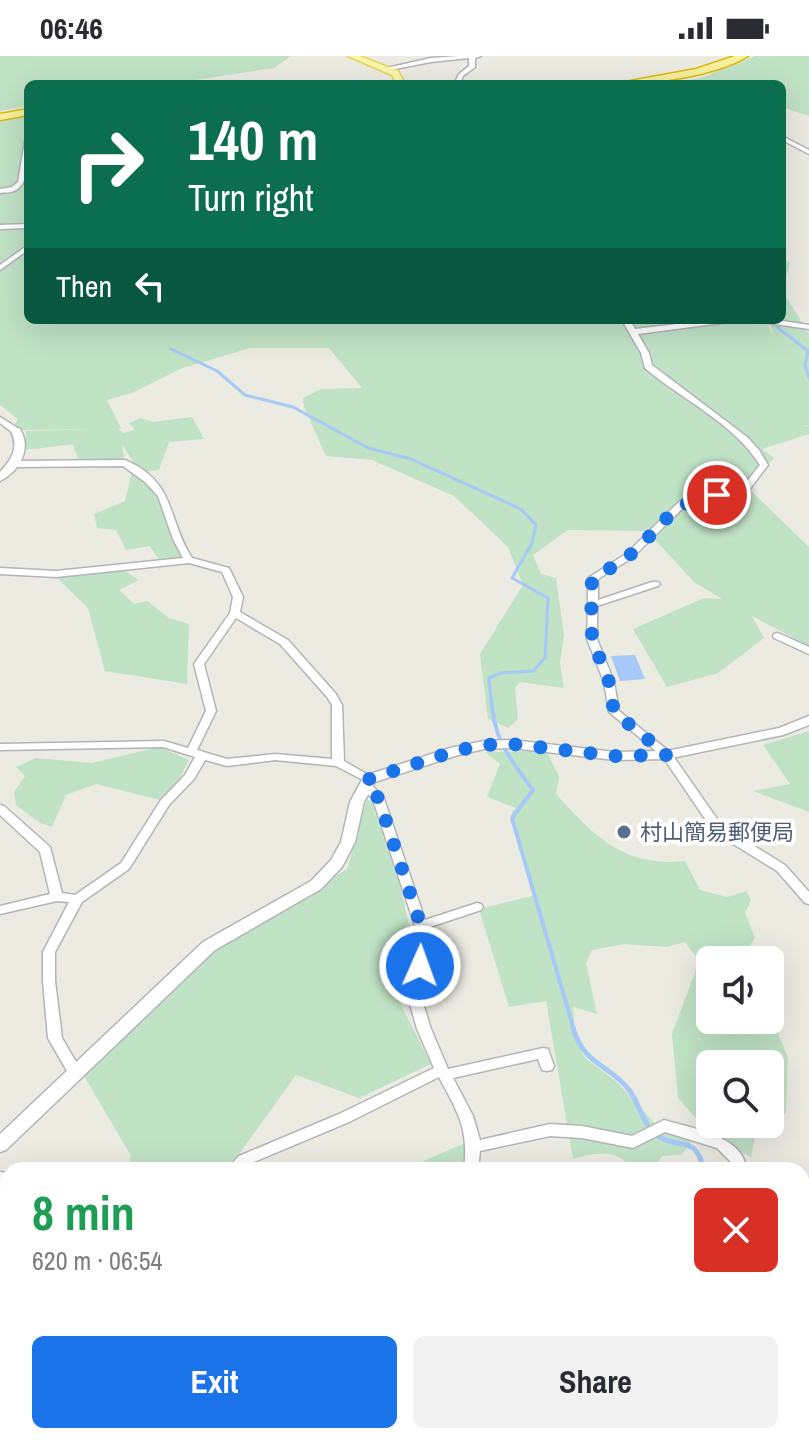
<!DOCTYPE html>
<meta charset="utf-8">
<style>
body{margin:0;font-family:"Archivo Narrow","Noto Sans JP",sans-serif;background:#f2f2f3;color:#2b2b33;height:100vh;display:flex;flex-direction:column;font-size:30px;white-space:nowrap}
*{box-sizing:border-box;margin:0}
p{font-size:26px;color:#7c7c81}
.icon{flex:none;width:44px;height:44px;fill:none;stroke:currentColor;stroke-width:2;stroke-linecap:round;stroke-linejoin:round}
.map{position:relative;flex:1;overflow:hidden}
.side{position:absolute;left:0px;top:1106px;width:810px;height:282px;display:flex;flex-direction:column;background:#fff;border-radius:24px 24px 0 0;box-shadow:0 8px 32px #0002}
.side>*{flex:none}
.hud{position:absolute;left:24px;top:24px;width:762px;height:244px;border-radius:12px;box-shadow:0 8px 32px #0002;background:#0b6e4f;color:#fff;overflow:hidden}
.tools{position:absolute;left:696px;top:890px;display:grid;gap:16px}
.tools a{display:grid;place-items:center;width:88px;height:88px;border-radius:12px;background:#fff;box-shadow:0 8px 32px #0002;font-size:40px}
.pin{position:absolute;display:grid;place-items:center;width:68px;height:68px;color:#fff;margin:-34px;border:4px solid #fff;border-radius:50%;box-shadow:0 2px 8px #0007}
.me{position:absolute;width:88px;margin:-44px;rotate:2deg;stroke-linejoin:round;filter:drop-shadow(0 0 6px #0008)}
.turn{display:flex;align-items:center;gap:28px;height:168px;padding:0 32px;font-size:36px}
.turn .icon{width:104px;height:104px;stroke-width:2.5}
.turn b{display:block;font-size:56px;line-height:68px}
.then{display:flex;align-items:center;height:76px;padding:0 32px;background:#0003;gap:16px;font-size:30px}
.round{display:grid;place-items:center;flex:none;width:84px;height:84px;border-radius:12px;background:#f2f2f3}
.summary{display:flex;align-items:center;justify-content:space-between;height:136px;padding:0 32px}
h1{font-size:48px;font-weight:700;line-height:60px;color:#1e9e55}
.primary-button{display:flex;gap:16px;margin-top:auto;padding:16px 32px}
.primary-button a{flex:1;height:92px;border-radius:12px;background:#1a73e8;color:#fff;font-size:32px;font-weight:700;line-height:92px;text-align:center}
.primary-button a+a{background:#f2f2f3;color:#2b2b33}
.status{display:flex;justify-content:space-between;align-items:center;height:56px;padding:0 40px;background:#fff;direction:ltr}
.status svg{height:22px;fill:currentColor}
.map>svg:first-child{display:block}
.green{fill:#c0e2c5}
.water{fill:#a6c9f8}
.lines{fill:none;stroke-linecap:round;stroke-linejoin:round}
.stream-far2{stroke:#a6c9f8;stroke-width:3}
.stream-far1{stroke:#a6c9f8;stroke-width:4}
.stream{stroke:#a6c9f8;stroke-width:5}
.minor-casing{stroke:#b3b4b9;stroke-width:3}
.tertiary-casing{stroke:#b3b4b9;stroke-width:3}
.primary-casing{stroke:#e6d361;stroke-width:3}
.trunk-casing{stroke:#ddb911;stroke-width:3}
.minor{fill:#fff;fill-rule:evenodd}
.tertiary{fill:#fff;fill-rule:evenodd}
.primary{fill:#f9f7aa;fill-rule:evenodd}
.trunk{fill:#f7f09d;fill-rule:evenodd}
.route{stroke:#1a73e8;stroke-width:14;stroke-dasharray:0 25.2}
.service-dot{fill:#5c6f8a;stroke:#fff;stroke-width:3}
.labels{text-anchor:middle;stroke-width:8;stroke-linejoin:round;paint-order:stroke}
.service-label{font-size:22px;fill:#4e5e75;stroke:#fff;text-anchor:start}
</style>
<div class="status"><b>06:46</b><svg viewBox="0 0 49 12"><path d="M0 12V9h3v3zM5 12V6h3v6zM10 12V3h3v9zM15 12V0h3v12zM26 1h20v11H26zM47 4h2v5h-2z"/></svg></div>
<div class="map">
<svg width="809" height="1387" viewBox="0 0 809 1387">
<rect width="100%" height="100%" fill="#ecebe2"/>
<g class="green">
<polygon points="0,0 291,0 274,12 169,28 28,28 28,50 0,55"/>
<polygon points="755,0 809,0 809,60 782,51 782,28 671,28 704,21"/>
<polygon points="28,56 28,264 766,264 773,280 769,264 782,264 782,199 790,208 782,234 809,278 809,370 801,369 809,371 809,378 762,393 774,402 747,431 809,491 809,590 752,560 764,582 718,617 667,631 633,573 704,542 722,543 694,526 647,475 568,474 533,499 541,518 556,522 564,579 560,607 564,632 520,626 515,632 518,663 508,672 488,663 480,598 523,529 508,491 454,440 372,404 326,400 304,351 303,342 321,333 362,332 329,292 250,292 180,313 132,337 107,344 121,372 118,373 123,377 135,374 129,367 141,362 152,366 192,361 204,383 169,386 159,414 142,416 160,438 187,503 163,508 149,490 126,494 116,474 97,472 94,458 125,445 133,411 138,414 122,388 125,408 79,407 73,388 26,394 26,375 94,373 18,374 15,368 18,363 0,349 0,61"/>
<polygon points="122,513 139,524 119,534 134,548 147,545 169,562 189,568 187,628 105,615 88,552 56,521"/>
<polygon points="809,675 809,756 753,735 790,728 763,689"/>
<polygon points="159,691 189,704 173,735 160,744 96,728 66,739 52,771 40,767 16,749 14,736 25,720 16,711 36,702 92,707"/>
<path d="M546 695 559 720 556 738C593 779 624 812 685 805L700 834 727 841 746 835 751 844 745 857 755 882 747 894 750 904H710V964H770V957L788 1002 786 1057 770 1060V1008H710V1068H758L751 1101 717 1086 678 1042 672 978 699 905 685 886 667 891 624 888 592 894 586 907 597 958 573 951 576 987 585 1002 617 1026 657 1070 683 1074 691 1087 681 1099 662 1100 653 1114H633C618 1092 596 1096 573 1103L546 945 509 951 479 853 535 839 513 764 512 756 516 752 487 741 500 708 485 696Z"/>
<polygon points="367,744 371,745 400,829 411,878 399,945 431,1008 359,1042 296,1019 239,1098 222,1114 130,1114 130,1098 84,1020 217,891 347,813"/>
<polygon points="465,1087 465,1114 415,1114 417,1108"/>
<polygon points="802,1210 809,1243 809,1387 786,1387 786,1380 802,1380"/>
<polygon points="88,1380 246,1380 248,1387 85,1387"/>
<polygon points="530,1380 700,1380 696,1387 523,1387"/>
</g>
<polygon class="water" points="635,599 645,623 620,625 611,600"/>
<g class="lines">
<g class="stream-far2">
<polyline points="778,264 777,271 808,295 805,309 809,322"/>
<polyline points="171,293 217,315 245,339 293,351 368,392 411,403 521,453 536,469 532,487 512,522 548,542 545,602 533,615 501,617 489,622 491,644"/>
</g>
<path class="stream-far1" d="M491 642C495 687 507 698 533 734L512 762 574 974"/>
<g class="stream">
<path d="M573 972C584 1010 610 1008 630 1035 640 1049 641 1064 654 1077 673 1095 698 1076 703 1114"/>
<polyline points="666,1380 667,1387"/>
</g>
<defs>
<g id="minor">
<polygon points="459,0 481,0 475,2 475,11 463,20 460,28 454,28 459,18 469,10 469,2 431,6 385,15 382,13 431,2"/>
<polygon points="782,80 809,94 809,98 782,84"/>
<path d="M28 83C28 98 31 128 14 135 10 137 5 136 0 137V133L12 131 18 126 25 85Z"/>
<polygon points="28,168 28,172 0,173 0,169"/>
<polygon points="28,189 28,194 0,214 0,209"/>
<path d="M622 264H630L635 273 711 264H733L729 266 638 278 649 297 652 309 747 381 759 394 768 409 749 434 686 449 632 502 598 523V544L652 526H658L660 528 658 530 597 550V583L614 626 619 655 671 697 722 770 785 809 809 836V848L805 847 777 815 714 776 663 701 609 656 604 626 587 583 588 551 586 549 588 547V522L626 498 680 445 743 430 760 409C733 366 682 344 645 312L641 297Z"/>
<polygon points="757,264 777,264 809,269 809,273 761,266"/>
<polygon points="0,361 19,373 19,377 13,377 0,367"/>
<path d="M125 404C177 426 167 464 192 502L229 512 243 541 240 556 288 584 336 638 342 649 344 705 375 723 369 727 365 725 336 710 275 704 227 710 205 704 194 723 169 749 129 813 82 846 55 896V925L62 982 83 1018 81 1022 76 1023 71 1022 48 982 43 925V896L69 846 57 845 0 858V850L50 838 40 796 0 759V749L4 750 50 791 62 837 75 839 121 807 161 744 185 719 195 701 163 691 0 694V688L164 685 188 692 206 655 194 608 230 557 233 541 222 516 189 507 56 521 0 518V512L56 515 183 502 173 483 158 440 145 426 123 410 15 411 11 408 15 405ZM236 562 280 588 327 641 332 649V703L275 698 227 703 197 694 216 655 204 608Z"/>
<polygon points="778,577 809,591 809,598 774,582 773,580 774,578"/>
<path d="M365 726 369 727 383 740 425 864 477 847 481 848 483 851 481 854 427 872 421 941 431 973 448 1013 543 992 548 993 554 1010 552 1014 547 1015 542 1014 538 1003 453 1022 473 1060 480 1084 550 1068 582 1070 632 1080 664 1064C690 1072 746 1080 746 1114H732V1107L717 1092 665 1076 633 1092 582 1082 550 1080 480 1095 478 1114H464C469 1072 458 1057 439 1021L349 1066 249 1108 243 1114H226L239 1100 339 1058 434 1012 417 973 408 941 415 870 375 750 372 742 359 730Z"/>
<polygon points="0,1116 8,1117 8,1129 0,1128"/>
<polygon points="802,1175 809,1176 809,1188 802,1187"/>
<rect x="436" y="1380" width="16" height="7"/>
</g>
<g id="tertiary">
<path d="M16 372 20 373C32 393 20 415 0 425V416C12 403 19 392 11 375Z"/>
<polygon points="809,660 809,669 783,679 667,703 615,704 512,692 484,693 458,699 375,726 364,746 355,786 342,811 321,833 215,894 6,1094 0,1096 0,1078 203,886 311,825 331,804 341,786 350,746 364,720 450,692 484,685 512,684 615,696 667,695 779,672"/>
</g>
<polygon id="primary" points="348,0 359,0 398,15 405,28 397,28 392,19"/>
<g id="trunk">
<path d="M735 0H748C716 20 653 28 614 28L696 13Z"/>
<polygon points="28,53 28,59 0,64 0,58"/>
</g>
</defs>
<use href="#minor" class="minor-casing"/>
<use href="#tertiary" class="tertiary-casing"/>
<use href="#primary" class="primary-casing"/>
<use href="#trunk" class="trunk-casing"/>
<use href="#minor" class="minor"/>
<use href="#tertiary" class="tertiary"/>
<use href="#primary" class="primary"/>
<use href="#trunk" class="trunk"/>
</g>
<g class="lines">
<path class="route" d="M420 910 423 890 421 870 381 750 377 740 365 730 369 723 455 695 484 689 512 688 615 700 667 699 614 656 609 626 592 583 591 531 593 522C606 514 620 508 631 498 664 470 669 446 717 439"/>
</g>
<circle class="service-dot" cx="624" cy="776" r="8"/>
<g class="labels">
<g class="service-label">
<text x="640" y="784">村山簡易郵便局</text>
</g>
</g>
</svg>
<div class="tools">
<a><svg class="icon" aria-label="sound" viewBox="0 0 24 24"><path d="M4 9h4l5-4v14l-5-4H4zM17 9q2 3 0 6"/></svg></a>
<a><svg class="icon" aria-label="search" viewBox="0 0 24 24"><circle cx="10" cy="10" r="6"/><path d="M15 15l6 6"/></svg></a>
</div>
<div class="pin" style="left:717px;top:439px;background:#d93025"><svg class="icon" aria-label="arrive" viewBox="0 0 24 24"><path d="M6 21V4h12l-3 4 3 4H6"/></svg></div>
<svg class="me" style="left:420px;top:910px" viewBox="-20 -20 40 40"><circle r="17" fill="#1a73e8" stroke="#fff" stroke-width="3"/><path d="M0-11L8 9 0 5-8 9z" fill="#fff"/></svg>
<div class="hud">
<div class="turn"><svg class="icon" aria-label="right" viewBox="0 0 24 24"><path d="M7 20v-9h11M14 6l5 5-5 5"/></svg><div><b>140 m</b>Turn right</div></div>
<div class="then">Then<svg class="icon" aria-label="left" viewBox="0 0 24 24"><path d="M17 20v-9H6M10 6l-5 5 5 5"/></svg></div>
</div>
<section class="side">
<div class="summary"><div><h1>8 min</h1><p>620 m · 06:54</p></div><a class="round" style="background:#d93025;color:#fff"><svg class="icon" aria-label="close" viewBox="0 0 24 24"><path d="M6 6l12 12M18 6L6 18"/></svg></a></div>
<div class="primary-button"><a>Exit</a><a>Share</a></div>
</section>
</div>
